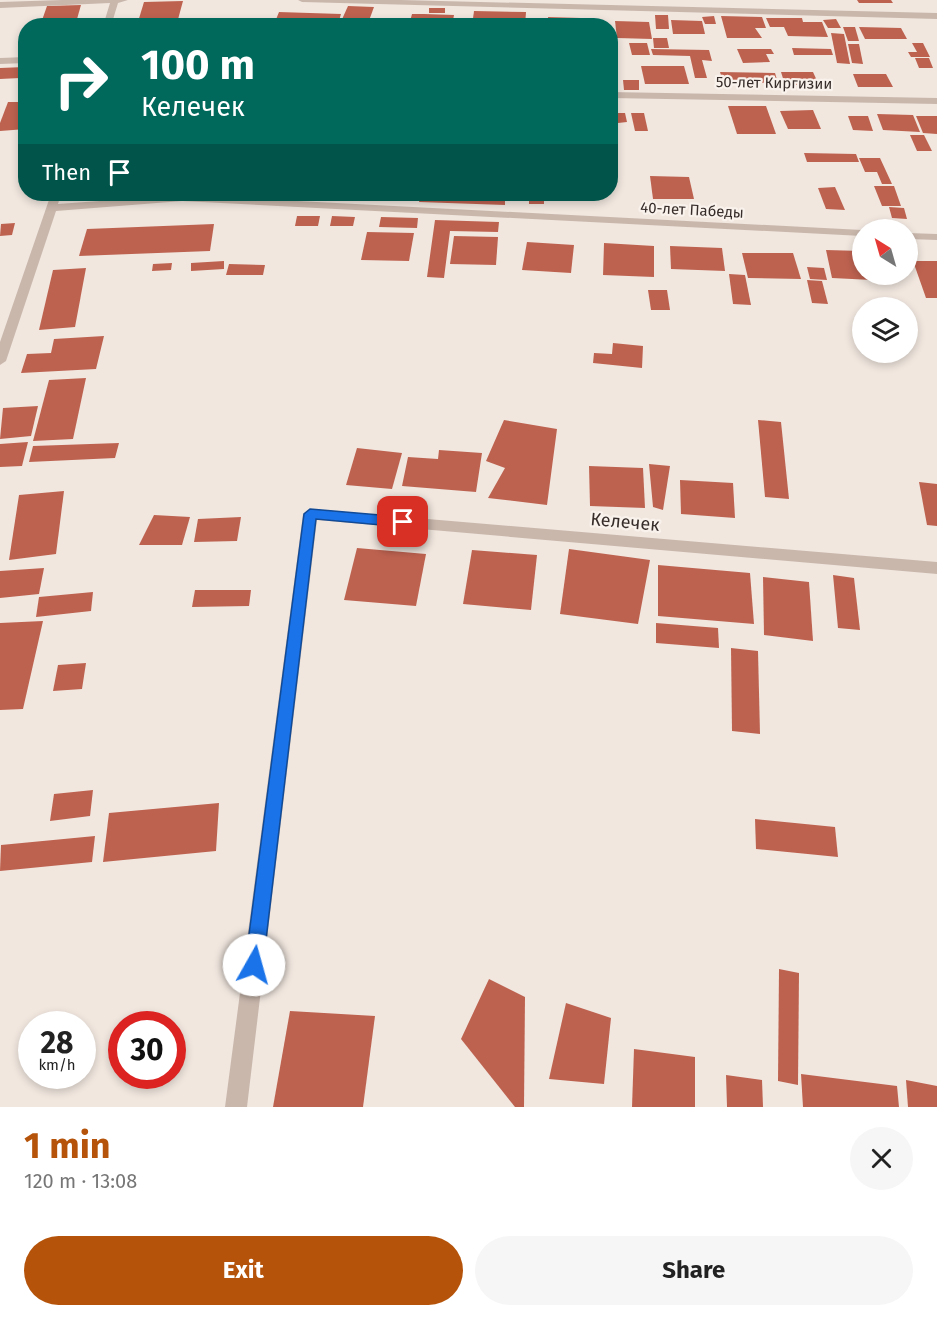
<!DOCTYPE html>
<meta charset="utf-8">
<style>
body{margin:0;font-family:"Fira Sans",sans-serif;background:#f6f6f6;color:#222;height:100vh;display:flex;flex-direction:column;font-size:22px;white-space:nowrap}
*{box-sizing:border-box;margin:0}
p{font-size:20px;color:#767676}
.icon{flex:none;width:33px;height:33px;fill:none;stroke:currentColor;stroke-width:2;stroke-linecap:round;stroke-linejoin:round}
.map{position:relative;height:1107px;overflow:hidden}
.side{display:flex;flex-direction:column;background:#fff;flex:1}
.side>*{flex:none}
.hud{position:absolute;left:18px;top:18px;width:600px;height:183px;border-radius:24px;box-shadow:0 3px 9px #0003;background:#00695c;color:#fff;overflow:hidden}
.needle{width:39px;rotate:323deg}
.buttons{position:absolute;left:852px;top:219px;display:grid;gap:12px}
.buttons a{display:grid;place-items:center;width:66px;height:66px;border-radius:50%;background:#fff;box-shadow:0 3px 9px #0003;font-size:30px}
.speed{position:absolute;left:18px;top:1011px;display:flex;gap:12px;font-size:30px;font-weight:700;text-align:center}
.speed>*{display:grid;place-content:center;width:78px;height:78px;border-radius:50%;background:#fff;box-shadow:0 3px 9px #0003;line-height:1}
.speed small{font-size:15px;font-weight:400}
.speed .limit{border:9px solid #d22;background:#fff;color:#111}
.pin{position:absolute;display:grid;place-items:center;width:51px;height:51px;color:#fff;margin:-26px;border-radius:12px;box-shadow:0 3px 9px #0006}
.me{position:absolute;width:66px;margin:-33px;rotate:7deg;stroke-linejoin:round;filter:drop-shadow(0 0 4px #0008)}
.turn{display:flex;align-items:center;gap:21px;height:126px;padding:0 24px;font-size:27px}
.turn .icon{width:78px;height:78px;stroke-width:2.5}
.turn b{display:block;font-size:42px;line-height:51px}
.then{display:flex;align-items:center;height:57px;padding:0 24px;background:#0003;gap:12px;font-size:22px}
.round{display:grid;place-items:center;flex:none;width:63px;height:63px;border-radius:32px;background:#f6f6f6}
.head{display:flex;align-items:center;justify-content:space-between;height:102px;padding:0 24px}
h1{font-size:36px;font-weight:700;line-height:45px;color:#b45309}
.primary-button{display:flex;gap:12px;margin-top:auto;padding:12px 24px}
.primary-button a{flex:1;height:69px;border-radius:36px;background:#b45309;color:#fff;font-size:24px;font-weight:700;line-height:69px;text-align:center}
.primary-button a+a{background:#f6f6f6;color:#222}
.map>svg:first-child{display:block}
.building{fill:#be6250}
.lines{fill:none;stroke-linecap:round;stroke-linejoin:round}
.minor{fill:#c9b7ac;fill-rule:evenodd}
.route{fill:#1a73e8;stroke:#114b97;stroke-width:1.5}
.labels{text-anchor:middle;stroke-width:4.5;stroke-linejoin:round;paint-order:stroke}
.far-street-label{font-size:15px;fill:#372d2a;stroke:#f9f2ec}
.street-label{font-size:18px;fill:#372d2a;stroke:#f9f2ec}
</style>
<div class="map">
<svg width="937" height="1107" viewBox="0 0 937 1107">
<rect width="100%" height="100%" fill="#f1e7df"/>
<g class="building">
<polygon points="857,0 891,0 893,3 859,3"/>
<polygon points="183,1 177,23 137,25 144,2"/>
<polygon points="81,5 75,26 40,26 47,6"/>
<polygon points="348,6 374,7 367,26 339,26"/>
<rect x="429" y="8" width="16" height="5"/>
<polygon points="474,11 526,12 525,26 472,26"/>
<polygon points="279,12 341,14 338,24 275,22"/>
<polygon points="412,14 424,14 454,15 452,26 409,25"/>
<polygon points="655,15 668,15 669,29 656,29"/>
<polygon points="714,16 716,24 705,24 702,17"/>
<polygon points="721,16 762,17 766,28 755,28 762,38 727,38"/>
<polygon points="548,17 581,18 582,26 549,26"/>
<polygon points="766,18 802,18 803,22 822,22 828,37 788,36 784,27 770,27"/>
<polygon points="836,19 841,28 828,28 823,20"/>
<polygon points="671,20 702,21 705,34 673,34"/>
<polygon points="615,21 649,22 652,39 617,38"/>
<polygon points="843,27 855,27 859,41 848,41"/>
<polygon points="859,27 901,28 907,39 865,39"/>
<polygon points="831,33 844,34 850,64 837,63"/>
<polygon points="653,38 667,38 669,48 654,48"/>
<polygon points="629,43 647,43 650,55 632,55"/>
<polygon points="912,43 923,43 930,57 911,57 908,52 917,52"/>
<polygon points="848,44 859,44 863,64 852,63"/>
<polygon points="792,48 831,49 833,55 794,55"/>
<polygon points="651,49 709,50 712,61 702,60 707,78 695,78 690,56 653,55"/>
<polygon points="737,49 771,49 774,54 766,54 770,62 743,63"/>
<polygon points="915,58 929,58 933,68 919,68"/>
<polygon points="641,66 684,66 689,84 645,84"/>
<polygon points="25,67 20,78 0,79 0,68"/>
<polygon points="720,72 775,73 778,83 723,82"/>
<polygon points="781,72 813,72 819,85 785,85"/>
<polygon points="853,74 886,74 893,87 858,87"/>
<polygon points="623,80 639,80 639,90 624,90"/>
<polygon points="8,102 26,102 26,129 0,131 0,123"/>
<polygon points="728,106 766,106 776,134 737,134"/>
<polygon points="813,110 821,129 788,129 780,111"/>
<polygon points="618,113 625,113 627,122 618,123"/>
<polygon points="631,113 644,113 648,131 635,131"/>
<polygon points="877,114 913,115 920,132 883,130"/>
<polygon points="848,116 868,116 873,131 853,130"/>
<polygon points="916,116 937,116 937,134 923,133"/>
<polygon points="910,135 924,135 932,151 917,151"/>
<polygon points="804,153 856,154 859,162 807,162"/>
<polygon points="859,158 880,158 892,184 882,184 877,172 865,172"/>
<polygon points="650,176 689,177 694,199 653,199"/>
<polygon points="874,186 894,186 901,206 882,206"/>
<polygon points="835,187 845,210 826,209 818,188"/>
<polygon points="421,194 505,196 505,205 419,202"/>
<rect x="529" y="194" width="15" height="10"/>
<polygon points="889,207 904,208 907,219 892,218"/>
<polygon points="297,216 320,216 318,226 295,226"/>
<polygon points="332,216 355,217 353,226 330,226"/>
<polygon points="381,217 418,218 417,228 379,227"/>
<polygon points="435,220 499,222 498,232 450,231 444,278 427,277"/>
<polygon points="15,223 12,235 0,236 1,224"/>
<polygon points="214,224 210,251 79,256 87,229"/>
<polygon points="367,232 414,233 409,261 361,260"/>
<polygon points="454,236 498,237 496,265 450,264"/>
<polygon points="527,242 574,245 571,273 522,270"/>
<polygon points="604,243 654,246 654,277 603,275"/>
<polygon points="670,246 722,248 725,271 671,269"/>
<polygon points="826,250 862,251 862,274 870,274 872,280 832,278"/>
<polygon points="742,253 793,253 801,279 748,278"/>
<polygon points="224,261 224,269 191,271 191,263"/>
<polygon points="913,261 937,261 937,298 926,298"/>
<polygon points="172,263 171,270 152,271 153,264"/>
<polygon points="229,264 265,265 263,275 226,275"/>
<polygon points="807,267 824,268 827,280 810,279"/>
<polygon points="86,268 75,327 39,330 53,270"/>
<polygon points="729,274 745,275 751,305 733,304"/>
<polygon points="807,280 822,281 828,304 812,303"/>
<polygon points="648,290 667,290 670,310 651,310"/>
<polygon points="104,336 96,369 21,373 27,354 51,353 54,339"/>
<polygon points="613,343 643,346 642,368 593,363 594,353 612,354"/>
<polygon points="86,378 73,439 33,441 49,380"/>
<polygon points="38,406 31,436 0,439 3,408"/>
<polygon points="504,420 557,429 547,505 488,498 505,468 486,461"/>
<polygon points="758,420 781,422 789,499 765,497"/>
<polygon points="28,442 22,466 0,467 0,444"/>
<polygon points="119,443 115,458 29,462 33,446"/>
<polygon points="357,448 402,453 392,489 346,485"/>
<polygon points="439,450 482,453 476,492 402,486 408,457 438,459"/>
<polygon points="649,464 670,466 663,510 653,507"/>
<polygon points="589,466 643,468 645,508 590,506"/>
<polygon points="680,480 733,483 735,518 681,514"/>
<polygon points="919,482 937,484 937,526 927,525"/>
<polygon points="64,491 56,554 9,560 19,495"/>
<polygon points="154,515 190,517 182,545 139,545"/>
<polygon points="241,517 237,541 194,542 198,519"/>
<polygon points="357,548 426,554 416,606 344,600"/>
<polygon points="569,549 650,560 638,624 560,614"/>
<polygon points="472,550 537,555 531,610 463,604"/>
<polygon points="658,565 750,573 754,624 658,616"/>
<polygon points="44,568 39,594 0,598 0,571"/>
<polygon points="833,575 854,578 860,630 838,628"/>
<polygon points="763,577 809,582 813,641 764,635"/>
<polygon points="195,590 251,590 249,606 192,607"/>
<polygon points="93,592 91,611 36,617 39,597"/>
<polygon points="43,621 23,709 0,710 0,623"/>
<polygon points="656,623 718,628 719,648 656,643"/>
<polygon points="731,648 758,651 760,734 732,731"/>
<polygon points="86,663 82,689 53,691 58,665"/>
<polygon points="93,790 90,816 50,821 54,794"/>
<polygon points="219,803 216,851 103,862 109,813"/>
<polygon points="755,819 835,827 838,857 756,849"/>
<polygon points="95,836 92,862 0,871 1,845"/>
<polygon points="779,969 799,973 798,1085 778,1081"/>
<polygon points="489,979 525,997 524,1107 515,1107 461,1039"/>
<polygon points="566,1003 611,1018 604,1084 549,1079"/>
<polygon points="290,1011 375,1016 363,1107 273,1107"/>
<polygon points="634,1049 695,1057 695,1107 632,1107"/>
<polygon points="801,1074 897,1086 899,1107 803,1107"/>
<polygon points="726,1075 762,1080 763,1107 727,1107"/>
<polygon points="906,1080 937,1086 937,1107 908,1107"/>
</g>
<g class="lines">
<g class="minor">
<polygon points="62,0 128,0 118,3 111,26 103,26 110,3 0,8 0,2"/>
<polygon points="298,0 401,0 937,13 937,19 302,2"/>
<polygon points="26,57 26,63 0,64 0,58"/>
<polygon points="610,92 937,98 937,104 610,98"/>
<polygon points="51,194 61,194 58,204 182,195 862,230 862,236 182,201 56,211 6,361 0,365 0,342"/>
<polygon points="908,233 937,234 937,240 908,239"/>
<polygon points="310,509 937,562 937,574 317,520 247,1107 225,1107 303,514"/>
</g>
</g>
<polygon class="route" points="310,509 403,517 410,522 403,527 316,519 263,965 261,971 254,974 248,971 245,965 304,514"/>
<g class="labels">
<g class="far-street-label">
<text transform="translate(774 83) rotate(1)" y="5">50-лет Киргизии</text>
<text transform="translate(692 210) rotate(3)" y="5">40-лет Пабеды</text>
</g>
<g class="street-label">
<text transform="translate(625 522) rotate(5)" y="6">Келечек</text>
</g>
</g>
</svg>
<div class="buttons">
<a><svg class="needle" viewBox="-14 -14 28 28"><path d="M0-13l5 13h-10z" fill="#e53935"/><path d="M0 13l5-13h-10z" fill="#767676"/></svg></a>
<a><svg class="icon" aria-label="layers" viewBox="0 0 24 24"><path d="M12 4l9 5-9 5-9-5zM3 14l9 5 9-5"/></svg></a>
</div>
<div class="speed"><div>28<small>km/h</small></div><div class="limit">30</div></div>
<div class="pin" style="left:403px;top:522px;background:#d93025"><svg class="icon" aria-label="arrive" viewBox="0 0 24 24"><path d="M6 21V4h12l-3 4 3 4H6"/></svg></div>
<svg class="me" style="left:254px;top:965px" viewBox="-20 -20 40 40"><circle r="19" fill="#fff"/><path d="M0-13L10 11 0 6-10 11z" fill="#1a73e8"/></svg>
<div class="hud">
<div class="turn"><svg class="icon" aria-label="right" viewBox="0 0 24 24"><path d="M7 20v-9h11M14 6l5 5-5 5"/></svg><div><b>100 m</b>Келечек</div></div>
<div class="then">Then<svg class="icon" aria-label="arrive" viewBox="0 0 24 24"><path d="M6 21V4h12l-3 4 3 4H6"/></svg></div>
</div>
</div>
<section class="side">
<div class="head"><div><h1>1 min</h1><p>120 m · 13:08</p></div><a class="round"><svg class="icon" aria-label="close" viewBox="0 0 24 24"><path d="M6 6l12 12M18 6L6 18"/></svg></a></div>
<div class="primary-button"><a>Exit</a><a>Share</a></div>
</section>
